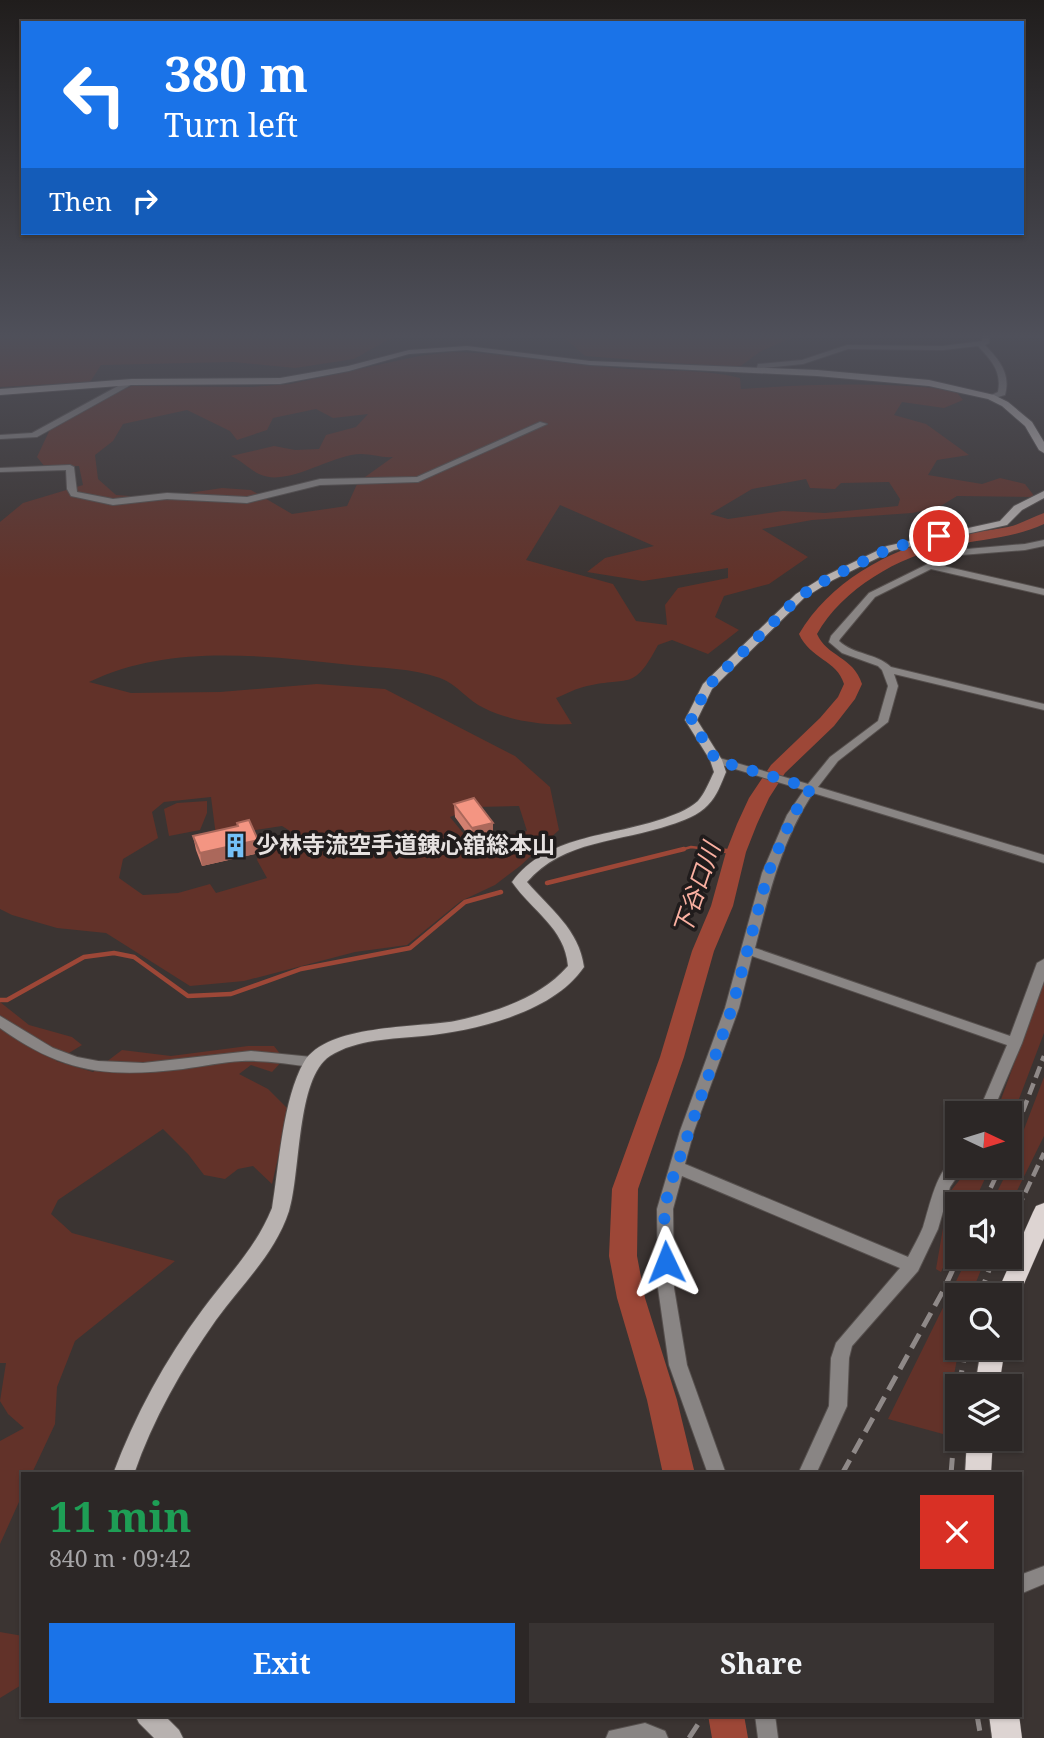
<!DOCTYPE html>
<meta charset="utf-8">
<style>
body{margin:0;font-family:"Noto Serif","Noto Sans JP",serif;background:#383332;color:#f1f3f6;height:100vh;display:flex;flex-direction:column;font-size:26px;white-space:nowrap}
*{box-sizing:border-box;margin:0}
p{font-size:23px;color:#a6a5a7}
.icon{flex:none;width:38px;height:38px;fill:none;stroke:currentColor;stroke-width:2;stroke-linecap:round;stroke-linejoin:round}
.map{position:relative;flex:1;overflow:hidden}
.drawer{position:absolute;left:21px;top:1472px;width:1001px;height:245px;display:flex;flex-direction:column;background:#2c2726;border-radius:0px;box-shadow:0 2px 5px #0004,0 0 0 2px #484443}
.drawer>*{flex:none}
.banner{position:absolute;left:21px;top:21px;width:1003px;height:214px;border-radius:0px;box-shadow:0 2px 5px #0004,0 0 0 2px #484443;background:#1a73e8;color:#fff;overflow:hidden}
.needle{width:46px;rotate:94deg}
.fabs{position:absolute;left:945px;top:1101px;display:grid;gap:14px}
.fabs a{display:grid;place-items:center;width:77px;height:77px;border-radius:0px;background:#2c2726;box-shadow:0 2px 5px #0004,0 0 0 2px #484443;font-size:35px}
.pin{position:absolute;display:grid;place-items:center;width:60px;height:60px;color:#fff;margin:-30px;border:4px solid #fff;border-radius:50%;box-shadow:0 2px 7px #0007}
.me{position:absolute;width:77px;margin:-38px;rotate:358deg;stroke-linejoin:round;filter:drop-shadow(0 0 5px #0008)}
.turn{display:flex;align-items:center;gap:24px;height:147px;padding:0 28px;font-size:32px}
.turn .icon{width:91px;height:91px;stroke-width:2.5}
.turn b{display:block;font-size:49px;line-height:60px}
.then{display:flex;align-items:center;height:66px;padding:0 28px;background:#0003;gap:14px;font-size:26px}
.round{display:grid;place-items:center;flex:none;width:74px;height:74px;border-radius:0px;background:#383332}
.summary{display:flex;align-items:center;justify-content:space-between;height:119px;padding:0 28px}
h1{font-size:42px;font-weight:700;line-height:52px;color:#1e9e55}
.action{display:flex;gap:14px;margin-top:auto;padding:14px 28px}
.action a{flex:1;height:80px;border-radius:0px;background:#1a73e8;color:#fff;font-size:28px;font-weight:700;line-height:80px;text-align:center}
.action a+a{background:#383332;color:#f1f3f6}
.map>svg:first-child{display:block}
.green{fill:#623229;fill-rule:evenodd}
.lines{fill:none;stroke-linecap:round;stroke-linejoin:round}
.stream-far1{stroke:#9d4737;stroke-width:2.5}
.stream{stroke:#9d4737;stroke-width:4.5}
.river{fill:#9d4737;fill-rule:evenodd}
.street-casing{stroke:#56504e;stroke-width:2}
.secondary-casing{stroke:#56504e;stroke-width:2}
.primary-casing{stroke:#56504e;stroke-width:1}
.street{fill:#898584;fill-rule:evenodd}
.secondary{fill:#b8b2b0;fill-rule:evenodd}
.primary{fill:#ddd4d2;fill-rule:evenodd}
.rail-far1{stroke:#8f8988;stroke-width:4.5;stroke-dasharray:12 6;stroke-linecap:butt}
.rail{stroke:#8f8988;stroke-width:5;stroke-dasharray:16 8;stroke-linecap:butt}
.wall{fill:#d28070}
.shaded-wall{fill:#ab685b}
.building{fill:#f49582;stroke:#ab685b;stroke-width:2}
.route{stroke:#1a73e8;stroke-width:12;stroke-dasharray:0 21.6}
.labels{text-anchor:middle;stroke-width:7;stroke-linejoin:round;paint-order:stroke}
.poi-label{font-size:23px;font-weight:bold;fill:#e6e1e0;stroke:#201c1c;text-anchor:start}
.water-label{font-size:24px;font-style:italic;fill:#fab0a1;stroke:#201c1c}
</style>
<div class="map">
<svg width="1044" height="1738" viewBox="0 0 1044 1738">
<rect width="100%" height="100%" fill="#3b3432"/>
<g class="green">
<polygon points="0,335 402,335 395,336 354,359 295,368 233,362 101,365 90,382 0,387"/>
<polygon points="561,335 799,335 761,351 738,368 585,356"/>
<path d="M452 352C507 353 562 363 617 368 658 372 700 368 740 378L741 389C814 384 883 382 955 390L963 400 944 408 902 402 894 415 926 424 969 455 937 460 928 475 982 484 1000 478 1025 484 1035 497 957 496 939 507 912 513 812 520 762 529 808 557 769 584 724 596 715 617 739 630 708 654 672 640 658 645C633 692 630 676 587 686 577 688 566 694 556 698L572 724C545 726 509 721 484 708 468 701 457 684 440 678 412 668 380 668 351 665 265 656 170 643 89 682L131 693 220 692 317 684 385 689 515 756 550 787 559 830 520 866 495 885 461 901 407 945 355 952 244 981 190 986 106 933 57 928 12 915 0 909V522L23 503 83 485 79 466 45 467 37 457 52 425 94 401 132 386 252 387 290 384 419 356ZM316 409 333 418 368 414 356 427 326 435 319 449 295 450 274 446 231 456C242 461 249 469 259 474 288 488 331 454 361 454 372 454 382 458 393 457L358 482 347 506 292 514 251 490 222 488 156 498 116 495 98 479 95 455 113 441 123 424 187 410 230 431 237 440 267 430 273 418ZM806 479 810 488 835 489 841 483 889 482 900 499 898 506 825 513 783 511 728 519 710 514 752 489ZM560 505 654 546 605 558 587 572 643 581 728 568V578L678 588 665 605 667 625 636 621 613 584 526 560ZM211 797 216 836 282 826 298 836 289 844 263 837 257 860 267 878 216 893 210 884 178 893 143 895 119 878 123 859 158 838 152 812 164 802ZM519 806 527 831 473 845 450 817 476 807Z"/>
<polygon points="207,801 207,813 200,830 169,836 164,809 177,803"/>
<polygon points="1044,982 1044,1033 1010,1123 1010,1113 996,1113"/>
<polygon points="0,1002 29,1025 72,1037 82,1045 56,1061 93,1072 122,1050 171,1056 248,1046 274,1046 284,1059 272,1072 251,1065 239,1074 268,1089 289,1110 272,1184 253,1166 238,1169 225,1179 204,1175 188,1154 163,1129 58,1200 51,1214 72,1233 175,1261 75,1341 57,1387 55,1424 32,1473 23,1474 23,1493 0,1544 0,1441 24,1428 8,1414 0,1401 6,1363 0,1363"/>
<polygon points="1044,1077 1044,1136 1010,1205 991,1204 1010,1166"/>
<polygon points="971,1166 991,1166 973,1204 957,1204 957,1237 941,1272 936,1269 949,1193"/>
<polygon points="968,1257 986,1257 971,1295 957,1295 959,1348 943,1434 888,1419"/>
<polygon points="0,1632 23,1636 23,1684 0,1698"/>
</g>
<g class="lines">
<polyline class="stream-far1" points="677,851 691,847 724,851"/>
<g class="stream">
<polyline points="708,849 736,852"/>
<polyline points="547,883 684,849"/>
<polyline points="0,1000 7,1000 84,957 114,953 134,957 188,996 231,994 301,969 410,948 465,902 501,892"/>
</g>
<g class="river">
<path d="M1044 513V524C1014 538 981 539 949 546 899 556 842 589 817 634 827 657 853 656 862 684L855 699 834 726 785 773 769 798 757 824 746 852 733 906 714 951 684 1057 638 1189 637 1256 645 1298 677 1400 695 1474H663L647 1400 617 1298 609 1256 612 1189 660 1057 692 951 711 906 726 852 737 824 749 798 771 765 820 718 838 697 844 684C837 660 810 659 799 634 829 583 887 550 944 537 965 533 987 531 1008 527 1021 524 1032 517 1044 513Z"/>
<polygon points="708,1715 744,1715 748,1738 712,1738"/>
</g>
<defs>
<g id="street">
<path d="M983 335H990L989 343 985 345C999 360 1011 373 1005 395L991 399 987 397 998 392C1002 371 991 360 978 346L943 350 848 349 803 364 764 368 763 373H760L756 371 758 364 802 360 847 345 943 346 982 341Z"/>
<polygon points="129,380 136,382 37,437 0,439 0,435 32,433"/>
<polygon points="540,422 547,424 418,482 320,485 247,503 167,499 113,505 71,496 67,489 66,470 0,472 0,468 70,465 74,467 77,492 113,499 167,493 247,497 320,479 417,477"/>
<path d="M1044 540V546L1025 550 961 555 939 565 1044 589V595L931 569 875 597 840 639 839 641C854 655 876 653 891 667L1044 704V710L894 674 898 686 888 722 838 761 818 787 1044 855V863L813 793C782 840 769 893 755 948L1010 1036 1037 963 1044 959V981L1022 1043 992 1113H978L1007 1045 752 956 739 1008 694 1131 685 1164 908 1257C913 1247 919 1237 923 1227 929 1209 937 1165 957 1159V1166H964L950 1187 938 1229 918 1271 852 1346 849 1358 847 1406 816 1474H798L829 1406 831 1358 836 1343 900 1268 682 1176 673 1209 674 1288 687 1365 726 1474H708L669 1365 658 1288 657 1209 680 1131 725 1008 762 873 787 815 804 790 712 762 710 760 716 757 808 784 830 757 878 721 888 686 882 670 878 666 842 653 829 642 831 636 869 593 956 550 1025 544Z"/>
<path d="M0 1016 53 1048 77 1057 98 1061 143 1063 251 1051 312 1057 317 1058 319 1062 317 1066 312 1067C289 1064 266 1060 242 1061 223 1062 203 1066 183 1069 107 1078 63 1073 0 1028Z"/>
<polygon points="1044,1566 1044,1584 1020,1594 1020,1575"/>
<polygon points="755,1715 775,1715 778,1738 758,1738"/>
<polygon points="645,1723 665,1731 668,1738 606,1738 609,1731"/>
</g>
<g id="secondary">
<polygon points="467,346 590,361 817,370 929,380 994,395 1008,402 1032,422 1044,442 1044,453 1039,450 1025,426 1002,406 988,399 929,386 817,376 590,365 467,350 409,354 349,371 280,384 132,385 0,395 0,389 132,379 280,378 348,366 409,350"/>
<path d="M1044 491V498L1022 510 1007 525 894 550 833 580 804 598 712 689 697 720 722 760 726 772C721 784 717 796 708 805 699 815 683 821 670 825 621 842 563 840 527 882 550 909 579 929 584 967 553 1013 474 1031 423 1036 392 1039 357 1039 330 1056 296 1078 301 1173 289 1211 275 1254 242 1284 216 1320 182 1368 153 1419 134 1474H113C135 1415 165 1360 203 1309 228 1275 256 1248 272 1208 279 1166 283 1098 304 1062 327 1024 415 1028 455 1021 496 1012 540 998 568 966 565 928 532 911 512 882 547 835 608 837 659 820 672 816 688 810 698 801 705 793 709 782 714 772L710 760 685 720 703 684 796 594 825 576 887 546 1000 521 1014 506Z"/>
<polygon points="135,1715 164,1715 179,1730 183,1738 154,1738 139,1723"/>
</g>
<g id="primary">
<polygon points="1044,1203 1044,1238 1016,1302 1010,1304 1010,1295 996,1295 1033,1212 1036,1206"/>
<polygon points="981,1348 1005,1348 999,1386 975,1386"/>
<polygon points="967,1438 993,1438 991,1474 965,1474"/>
<polygon points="989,1715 1019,1715 1022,1738 992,1738"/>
</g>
</defs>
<use href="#street" class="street-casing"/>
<use href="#secondary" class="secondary-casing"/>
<use href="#primary" class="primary-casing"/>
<use href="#street" class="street"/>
<use href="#secondary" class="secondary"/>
<use href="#primary" class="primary"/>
<g class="rail-far1">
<polyline points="1010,1145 1044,1056"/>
<polyline points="983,1204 1001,1166"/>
<polyline points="1010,1225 1044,1153"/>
</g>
<g class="rail">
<polyline points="980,1295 994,1256"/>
<polyline points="959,1386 966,1348"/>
<polyline points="842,1474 943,1291 959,1256"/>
<polyline points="951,1474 957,1402"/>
<polyline points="977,1715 981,1738"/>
<polyline points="689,1738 704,1715"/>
</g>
</g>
<g class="wall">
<polygon points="454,804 493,823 493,836 473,842 455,817"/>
<polygon points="237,823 259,853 202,866 196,850 193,836 237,826"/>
</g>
<g class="shaded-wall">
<polygon points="493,823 493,836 473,842 472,828"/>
<polygon points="258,840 259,853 202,866 200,853"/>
</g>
<g class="building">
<polygon points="474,798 493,823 472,828 454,804"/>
<polygon points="249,820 258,840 200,853 193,836 238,826 237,823"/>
</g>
<linearGradient id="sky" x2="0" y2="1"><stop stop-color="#201d1c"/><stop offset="0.58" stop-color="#4f505a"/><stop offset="1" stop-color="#4f505a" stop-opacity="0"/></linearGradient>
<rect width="1044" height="579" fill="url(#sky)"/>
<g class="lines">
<polyline class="route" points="666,1262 664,1209 670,1186 732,1008 768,873 793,815 811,788 716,760 691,720 707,687 800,596 829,578 891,548 939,536"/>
</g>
<defs>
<symbol id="building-bare" viewBox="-9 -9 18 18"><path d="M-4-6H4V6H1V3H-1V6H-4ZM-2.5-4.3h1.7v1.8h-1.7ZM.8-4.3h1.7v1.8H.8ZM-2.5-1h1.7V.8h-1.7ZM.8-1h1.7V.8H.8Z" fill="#75c0f6" stroke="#201c1c" stroke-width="2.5" paint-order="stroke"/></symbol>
</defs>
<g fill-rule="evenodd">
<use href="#building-bare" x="218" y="828" width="35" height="35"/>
</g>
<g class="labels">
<g class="poi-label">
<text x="256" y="853">少林寺流空手道錬心舘総本山</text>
</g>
<g class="water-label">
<text transform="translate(697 889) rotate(-71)" y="8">下谷口川</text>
</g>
</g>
</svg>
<div class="fabs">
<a><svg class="needle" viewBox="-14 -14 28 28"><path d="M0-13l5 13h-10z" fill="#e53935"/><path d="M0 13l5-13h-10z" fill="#a6a5a7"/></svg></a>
<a><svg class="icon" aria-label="sound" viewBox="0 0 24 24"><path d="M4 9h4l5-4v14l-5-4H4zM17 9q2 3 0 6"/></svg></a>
<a><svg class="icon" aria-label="search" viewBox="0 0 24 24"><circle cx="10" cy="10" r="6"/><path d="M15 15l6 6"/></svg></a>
<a><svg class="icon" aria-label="layers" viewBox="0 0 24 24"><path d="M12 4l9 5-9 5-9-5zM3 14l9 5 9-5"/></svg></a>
</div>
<div class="pin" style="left:939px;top:536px;background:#d93025"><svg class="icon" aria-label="arrive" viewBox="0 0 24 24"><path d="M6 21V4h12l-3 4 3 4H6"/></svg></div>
<svg class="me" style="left:666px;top:1262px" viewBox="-20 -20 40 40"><path d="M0-17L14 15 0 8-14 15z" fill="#1a73e8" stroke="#fff" stroke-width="4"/></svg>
<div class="banner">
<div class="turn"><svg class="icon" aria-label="left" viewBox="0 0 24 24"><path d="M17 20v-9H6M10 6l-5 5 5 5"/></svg><div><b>380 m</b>Turn left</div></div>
<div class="then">Then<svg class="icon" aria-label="right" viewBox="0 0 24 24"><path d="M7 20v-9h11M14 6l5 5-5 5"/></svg></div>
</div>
<section class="drawer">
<div class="summary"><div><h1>11 min</h1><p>840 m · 09:42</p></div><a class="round" style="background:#d93025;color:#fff"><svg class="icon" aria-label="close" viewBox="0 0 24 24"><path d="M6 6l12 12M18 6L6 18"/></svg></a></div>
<div class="action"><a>Exit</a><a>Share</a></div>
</section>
</div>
